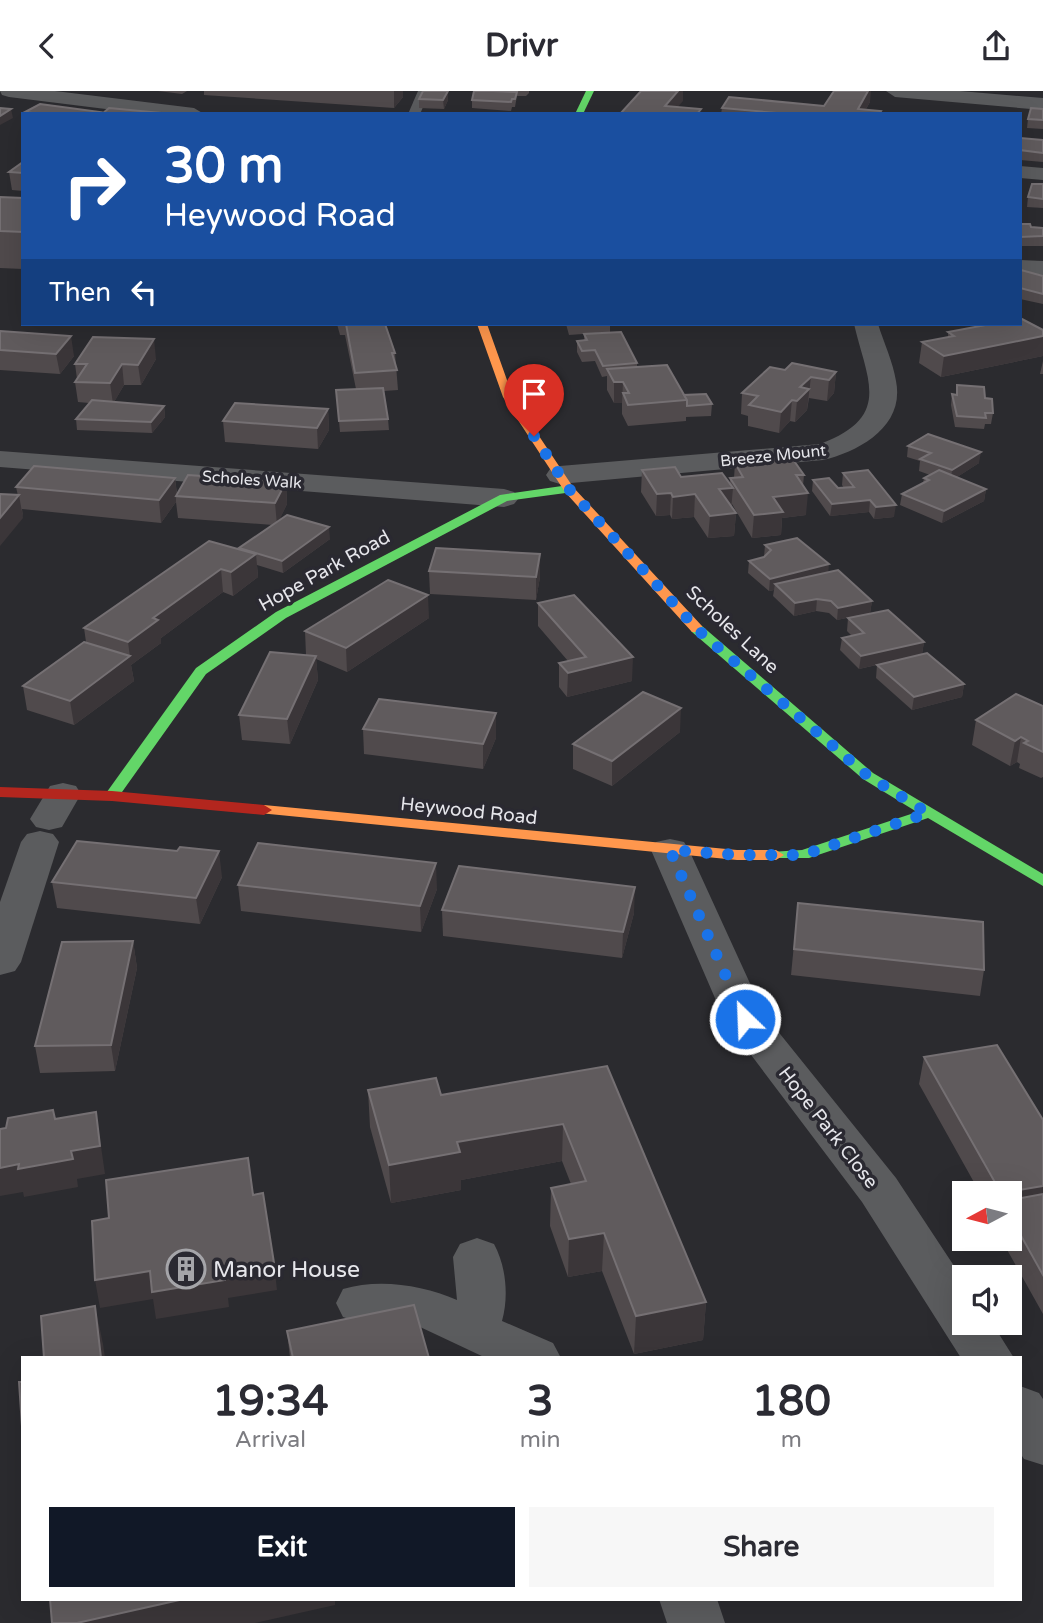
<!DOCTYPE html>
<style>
body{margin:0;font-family:"Varela Round",sans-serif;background:#f7f7f7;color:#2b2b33;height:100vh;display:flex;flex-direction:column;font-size:26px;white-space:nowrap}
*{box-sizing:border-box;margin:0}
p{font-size:23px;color:#7c7c81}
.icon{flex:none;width:38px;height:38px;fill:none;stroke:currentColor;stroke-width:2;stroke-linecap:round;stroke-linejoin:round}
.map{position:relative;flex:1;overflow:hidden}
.details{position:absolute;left:21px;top:1265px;width:1001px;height:245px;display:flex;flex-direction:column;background:#fff;border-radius:0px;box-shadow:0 7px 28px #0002}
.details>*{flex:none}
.guide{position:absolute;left:21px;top:21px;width:1001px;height:214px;border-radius:0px;box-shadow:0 7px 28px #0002;background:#1a4fa0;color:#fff;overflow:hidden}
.needle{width:46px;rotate:263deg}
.tools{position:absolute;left:952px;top:1090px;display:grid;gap:14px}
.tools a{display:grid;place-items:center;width:70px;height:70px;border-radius:0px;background:#fff;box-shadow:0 7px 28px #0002;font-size:35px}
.pin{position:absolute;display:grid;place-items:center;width:60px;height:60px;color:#fff;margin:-72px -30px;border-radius:50% 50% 50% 0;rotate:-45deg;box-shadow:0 0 7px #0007}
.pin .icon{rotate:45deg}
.me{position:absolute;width:77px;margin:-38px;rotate:336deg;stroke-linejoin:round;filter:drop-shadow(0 0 5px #0008)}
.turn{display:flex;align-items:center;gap:24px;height:147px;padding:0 28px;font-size:32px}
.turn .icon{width:91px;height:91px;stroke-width:2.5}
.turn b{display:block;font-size:49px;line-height:60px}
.then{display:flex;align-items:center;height:66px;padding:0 28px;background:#0003;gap:14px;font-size:26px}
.eta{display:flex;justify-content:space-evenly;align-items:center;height:119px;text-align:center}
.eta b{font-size:42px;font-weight:700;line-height:49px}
.action{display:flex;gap:14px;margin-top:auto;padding:14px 28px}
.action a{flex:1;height:80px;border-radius:0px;background:#111827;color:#fff;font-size:28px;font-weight:700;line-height:80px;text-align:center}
.action a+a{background:#f7f7f7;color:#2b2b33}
header{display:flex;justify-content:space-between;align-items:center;height:91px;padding:0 28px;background:#fff;font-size:32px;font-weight:700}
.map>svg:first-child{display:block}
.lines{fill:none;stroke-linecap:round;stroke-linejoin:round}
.lane{fill:#5b5c5e;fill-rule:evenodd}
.street{fill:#5b5c5e;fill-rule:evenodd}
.fast{fill:#63d668;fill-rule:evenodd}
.slow{fill:#ff974d;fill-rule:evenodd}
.jam{fill:#b3261e;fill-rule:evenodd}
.wall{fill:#504a4c}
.shaded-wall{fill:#3b3639}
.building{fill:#605b5d;stroke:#757073;stroke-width:2}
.route{stroke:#1a73e8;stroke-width:12;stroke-dasharray:0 21.6}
.labels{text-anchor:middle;stroke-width:7;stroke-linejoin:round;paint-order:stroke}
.far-street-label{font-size:16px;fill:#e6e6eb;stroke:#2a2931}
.street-label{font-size:19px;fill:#e6e6eb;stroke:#2a2931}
.near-poi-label{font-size:23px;fill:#e6e6eb;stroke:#2a2931;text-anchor:start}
</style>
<header><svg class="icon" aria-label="back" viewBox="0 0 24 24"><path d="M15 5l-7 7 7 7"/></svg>Drivr<svg class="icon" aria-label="share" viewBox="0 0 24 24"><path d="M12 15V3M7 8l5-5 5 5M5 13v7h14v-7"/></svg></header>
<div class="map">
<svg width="1043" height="1532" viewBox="0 0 1043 1532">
<rect width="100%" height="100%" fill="#2b2b2f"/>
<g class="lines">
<polygon class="lane" points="418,0 430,0 420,23 408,23"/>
<g class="street">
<polygon points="0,0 55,0 194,17 204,23 146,23 9,6 2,4"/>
<polygon points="886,0 960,0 1043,7 1043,19 895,6"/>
<polygon points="1020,75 1043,77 1043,89 1020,87"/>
<polygon points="1020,169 1043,170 1043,184 1020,183"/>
<path d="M854 233H878C884 252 893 271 896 290 905 335 860 360 823 369L560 393 550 390 546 384 550 378 560 375 820 353C893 326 867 289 854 233Z"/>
<polygon points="0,360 504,398 514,401 519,407 514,413 504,416 0,376"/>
<polygon points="63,692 76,695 81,703 62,736 49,739 36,736 30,728 50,695"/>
<polygon points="40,740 53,743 59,751 21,871 15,880 0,884 0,811 21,751 27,743"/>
<polygon points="670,748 684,751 689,759 764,923 896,1087 964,1190 964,1232 992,1232 1014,1267 961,1267 862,1111 724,928 651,759 656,751"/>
<path d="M477 1147 494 1153C506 1175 509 1205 502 1230L553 1252 561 1267H486L418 1235 361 1232 343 1226 336 1212 343 1198C379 1187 423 1194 457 1209L453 1166 460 1153Z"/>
<polygon points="1020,1295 1039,1302 1043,1308 1043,1374 1024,1368 1020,1362"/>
<polygon points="659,1508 717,1508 725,1532 667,1532"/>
</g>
<g class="fast">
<polygon points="586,0 594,0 583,23 575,23"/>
<polygon points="569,394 575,398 573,401 507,410 286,527 206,583 117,708 112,710 104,705 196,577 276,521 500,404"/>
<polygon points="697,534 702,535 873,682 1043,783 1043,795 928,727 809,767 770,767 768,764 770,761 802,759 917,721 863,688 692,541 690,538"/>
</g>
<g class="slow">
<polygon points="477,233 487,233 513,306 573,396 702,535 702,541 692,541 565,401 503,306"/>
<polygon points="264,714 737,759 776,759 784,764 776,769 737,769 259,722 256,719 259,716"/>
</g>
<polygon class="jam" points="0,696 112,700 264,714 272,719 264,724 112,710 0,706"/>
</g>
<g class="wall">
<polygon points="158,0 187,0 182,3"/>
<polygon points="204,0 403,0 403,6 394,17 204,4"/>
<polygon points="474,0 529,0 529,2 526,5 517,5 515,16 512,16 511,20 472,17 472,9"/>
<polygon points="419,8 448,9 444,18 419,17"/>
<polygon points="870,11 866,18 881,23 721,23 722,17 824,15"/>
<polygon points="1043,18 1043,38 1027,37 1028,28"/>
<polygon points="1020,47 1043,49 1043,71 1020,69"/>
<polygon points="9,81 23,82 23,100 12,99"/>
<polygon points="1043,93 1043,117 1027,116 1028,106"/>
<polygon points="0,106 23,107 23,178 0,177"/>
<polygon points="1020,133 1031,136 1043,137 1043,155 1020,155"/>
<polygon points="1021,179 1043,185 1043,213 1020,208"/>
<polygon points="337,233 385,233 395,262 398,299 384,300 388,328 389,339 340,341 336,299 356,298 345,244 340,244"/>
<polygon points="566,233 610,233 610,241 569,244"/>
<polygon points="1043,239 1043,265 941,286 919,272 922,251 948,246 948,241"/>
<polygon points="0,240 74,265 60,283 0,279"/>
<polygon points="584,243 637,272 637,276 684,304 712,313 711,325 686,326 686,330 628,335 622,323 622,312 614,312 607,299 607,285 602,286 595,270 582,271 577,261 577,250 584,250"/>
<polygon points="156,268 141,294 124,294 114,311 164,315 165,326 152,342 77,339 76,328 89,312 78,311 75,291 77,288 75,273"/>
<polygon points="1043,270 1043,283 1040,283"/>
<polygon points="785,279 836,281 834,302 827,310 809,307 807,319 795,331 790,330 779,342 748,335 748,325 741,323 742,302"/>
<polygon points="957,294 985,307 993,322 991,333 985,333 984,338 955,336 951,314 952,303 956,303"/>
<polygon points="328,318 329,339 318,358 225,351 223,330"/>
<polygon points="908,355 979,372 957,386 986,398 984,410 942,432 900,414 902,403 923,392 924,387 930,384 919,380 920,370 907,366"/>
<polygon points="735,372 804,384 803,395 806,424 782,427 781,444 752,447 732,413 731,416 736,422 734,445 708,447 694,426 672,428 670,424 656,425 641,401 642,379 730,393 730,387 734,387"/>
<polygon points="843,382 894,426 874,428 869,421 830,425 812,400 813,389 838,397 844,397 842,394"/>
<polygon points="175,387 177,403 286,391 287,413 279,429 330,448 283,482 257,474 258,486 233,505 223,501 161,547 161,552 131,574 134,590 74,634 27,619 23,595 86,551 84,537 239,458 273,434 178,427 176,411 161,432 22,418 23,427 16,396"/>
<polygon points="765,454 828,481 872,510 870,522 837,529 829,522 816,520 794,525 773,505 774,499 769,500 748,482 749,470 764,466"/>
<polygon points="429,480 540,486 536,509 430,503"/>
<polygon points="538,512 632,590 567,606 559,596 559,572 568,570 538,535"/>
<polygon points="429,527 347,581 316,568 318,589 290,653 242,649 239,624 306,564 305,540"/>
<polygon points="848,527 924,551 922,563 964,593 962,606 912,619 876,587 877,574 903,568 859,578 840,559 842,547 852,545 847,540"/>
<polygon points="1043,615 1043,686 1041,687 1019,677 1020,673 1017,671 1010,675 972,654 976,629"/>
<polygon points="496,622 496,647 483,678 364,663 363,638"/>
<polygon points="680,641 612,695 573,678 573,653"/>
<polygon points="222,786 200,833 57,817 52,791"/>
<polygon points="238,794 437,798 421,841 241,820"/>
<polygon points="798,812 984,879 980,905 791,884"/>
<polygon points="442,819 634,822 622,867 443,845"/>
<polygon points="133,850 137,877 115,980 40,982 35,955"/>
<polygon points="924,966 1043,1029 1043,1223 1001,1148 1010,1148 1010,1102 980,1102 919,993"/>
<polygon points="607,975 706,1211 703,1249 634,1263 602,1180 568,1186 550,1135 551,1097 571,1093 562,1070 461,1089 461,1099 391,1112 370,1036 368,999 441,1004"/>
<polygon points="287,1240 429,1267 290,1267"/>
</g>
<g class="shaded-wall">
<polygon points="394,0 403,0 403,6 394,17"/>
<polygon points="448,0 448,9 444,18 443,9"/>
<polygon points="678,0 683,0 683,10 672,23 665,15"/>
<polygon points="868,0 871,0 870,11 863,23 858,18"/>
<polygon points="11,18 13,27 0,34 0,25"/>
<polygon points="71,245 74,265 60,283 56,263"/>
<polygon points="1043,245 1043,265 941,286 944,265"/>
<polygon points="154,248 156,268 141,294 138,274"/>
<polygon points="122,273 124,294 113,313 110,292"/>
<polygon points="836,281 834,302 827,310 829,289"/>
<polygon points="811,286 807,319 795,331 797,310 800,296"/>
<polygon points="614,291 623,291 622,312 614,312"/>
<polygon points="792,309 790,330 779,342 781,321"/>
<polygon points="164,315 165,326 152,342 151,331"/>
<polygon points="328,318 329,339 318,358 317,337"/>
<polygon points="981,361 979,372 951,390 952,379"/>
<polygon points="175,387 177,405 176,405 176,411 161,432 159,409"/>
<polygon points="286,391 287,413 277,434 275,412"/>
<polygon points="733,397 731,419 719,398"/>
<polygon points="986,398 984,410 942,432 944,420"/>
<polygon points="671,402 670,424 656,425 657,403"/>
<polygon points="808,402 806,424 782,427 781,444 752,447 754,424 773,406"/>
<polygon points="695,403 694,426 672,428 673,406"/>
<polygon points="19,404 23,427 0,455 0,427"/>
<polygon points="870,409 869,421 830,425 832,413"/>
<polygon points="896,414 894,426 874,428 876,416"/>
<polygon points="736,422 734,445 708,447 710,425"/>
<polygon points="329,436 330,448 283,482 282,470"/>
<polygon points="256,463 258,486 233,505 231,481"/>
<polygon points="540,463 540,486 536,509 536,486"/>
<polygon points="829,473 828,485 775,493 774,499 769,500 770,488"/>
<polygon points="221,478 223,501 161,547 161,552 131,574 134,590 74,634 70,610 130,566 128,551 153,527"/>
<polygon points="428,504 429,527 347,581 346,557"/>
<polygon points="817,508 816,520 794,525 795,512"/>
<polygon points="872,510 870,522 837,529 838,517"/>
<polygon points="924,551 922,563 859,578 861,565"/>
<polygon points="316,565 318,589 290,653 287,628"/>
<polygon points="633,566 632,590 567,606 568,582"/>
<polygon points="964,593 962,606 912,619 914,606"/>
<polygon points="681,617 680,641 612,695 612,670"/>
<polygon points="496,622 496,647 483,678 483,653"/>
<polygon points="1021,646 1017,671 1010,675 1015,650"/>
<polygon points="219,760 222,786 200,833 196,807"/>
<polygon points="436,772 437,798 421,841 420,815"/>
<polygon points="635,796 634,822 622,867 623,841"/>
<polygon points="133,850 137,877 115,980 111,954"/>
<polygon points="96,1021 105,1083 77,1088 78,1096 24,1106 23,1101 0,1105 0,1077 71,1060"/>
<polygon points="563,1033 562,1070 461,1089 461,1099 391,1112 389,1074 457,1051"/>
<polygon points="1043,1095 1043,1121 1010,1125 1010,1102 1001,1102"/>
<polygon points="604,1142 602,1180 568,1186 569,1148"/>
<polygon points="274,1172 277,1199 228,1207 229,1216 156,1228 153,1208 100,1217 95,1189 150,1180 224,1180"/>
<polygon points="706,1211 703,1249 634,1263 636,1225"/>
<polygon points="95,1215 103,1253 105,1267 101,1267"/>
<polygon points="184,1508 335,1508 335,1514 255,1532 77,1532"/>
</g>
<g class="building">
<polygon points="423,0 448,0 443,9 419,8"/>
<polygon points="474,0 493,0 517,1 515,8 512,8 511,11 472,9"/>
<polygon points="641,0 678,0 665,15 701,18 697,23 620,23"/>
<polygon points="834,0 868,0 858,18 881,20 879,23 788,23 722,17 729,6 824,15"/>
<polygon points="40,13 100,21 96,23 40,23 25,21"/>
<polygon points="0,17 11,18 0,25"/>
<polygon points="109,17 172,23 102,23"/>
<polygon points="1031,17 1043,18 1043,29 1028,28"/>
<polygon points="1020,47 1043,49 1043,62 1020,59"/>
<polygon points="23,71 23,82 9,81"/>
<polygon points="1032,93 1043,93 1043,108 1028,106"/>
<polygon points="0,106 23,107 23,141 0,140"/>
<polygon points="1020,133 1030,133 1031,136 1043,137 1043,145 1020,146"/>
<polygon points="1021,179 1043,185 1043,203 1020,197"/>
<polygon points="1020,227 1043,239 1043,245 944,265 922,251 954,245 948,241 991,233 1020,233"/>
<polygon points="346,233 385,233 395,262 392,262 397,279 355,282"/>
<polygon points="0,240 71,245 56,263 0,259"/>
<polygon points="621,241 637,272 603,275 595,259 582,260 577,250 587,249 584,243"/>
<polygon points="93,246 154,248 138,274 122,273 110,292 75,291 87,273 75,273"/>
<polygon points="792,272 836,281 829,289 811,286 800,296 809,298 797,310 792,309 781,321 749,314 758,305 742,302 770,276 785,279"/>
<polygon points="667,274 687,309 628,314 623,302 629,302 623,291 614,291 607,278"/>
<polygon points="957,294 984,296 985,307 992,308 993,322 985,322 986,327 957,325 952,303 957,304"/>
<polygon points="383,297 388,328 339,330 336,299"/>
<polygon points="706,303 712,313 687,315 687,309 684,304"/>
<polygon points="92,309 164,315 151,331 76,328"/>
<polygon points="235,312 328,318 317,337 223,330"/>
<polygon points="928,343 981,361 952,379 920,368 931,362 908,355"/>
<polygon points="792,367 804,384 796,384 808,402 773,406 783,421 754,424 730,387 743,386 735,372"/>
<polygon points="34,375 175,387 159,409 16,396"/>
<polygon points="675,376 681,386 722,382 733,397 719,398 736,422 710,425 695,403 673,406 671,402 657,403 642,379"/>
<polygon points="868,379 896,414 876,416 870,409 832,413 813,389 829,387 838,397 854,396 843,382"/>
<polygon points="939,379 986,398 944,420 902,403 929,389 924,387"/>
<polygon points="188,384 286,391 275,412 176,405"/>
<polygon points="0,403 19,404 0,427"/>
<polygon points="287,424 329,436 282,470 239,457"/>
<polygon points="797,447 829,473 770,488 749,470 764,466 771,459 765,454"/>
<polygon points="209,450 256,463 231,481 221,478 153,527 158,529 128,551 84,537"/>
<polygon points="436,457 540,463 536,486 429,480"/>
<polygon points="838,479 872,510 838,517 831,510 817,508 795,512 775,493"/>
<polygon points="388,489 428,504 346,557 305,540"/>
<polygon points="574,504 633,566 568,582 559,572 586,566 538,512"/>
<polygon points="888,519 924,551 861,565 842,547 864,542 848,527"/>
<polygon points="84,551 130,565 70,610 23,595"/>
<polygon points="270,561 316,565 287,628 239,624"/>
<polygon points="927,562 964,593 914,606 877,574"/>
<polygon points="643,601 681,617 612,670 573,653"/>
<polygon points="1016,603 1043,615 1043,661 1024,652 1028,650 1021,646 1015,650 976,629"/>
<polygon points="379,608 496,622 483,653 363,638"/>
<polygon points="77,750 177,760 180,756 219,760 196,807 52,791"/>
<polygon points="258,752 436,772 420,815 238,794"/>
<polygon points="459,775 635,796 623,841 442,819"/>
<polygon points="798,812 983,831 984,879 794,858"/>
<polygon points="133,850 111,954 35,955 62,851"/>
<polygon points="997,954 1043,1029 1043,1095 1001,1102 924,966"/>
<polygon points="607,975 706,1211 636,1225 604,1142 569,1148 551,1097 586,1090 563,1033 457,1051 460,1061 389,1074 368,999 436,987 441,1004"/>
<polygon points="53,1019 55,1028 96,1021 100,1055 71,1060 73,1068 18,1078 19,1073 0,1077 0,1038 6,1037 8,1027"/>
<polygon points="248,1067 253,1104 263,1102 274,1172 224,1180 225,1189 152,1201 150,1180 95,1189 92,1130 109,1127 106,1089"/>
<polygon points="1043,1103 1043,1184 1010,1125 1010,1109"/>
<polygon points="414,1214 429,1267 293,1267 287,1240"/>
<polygon points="95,1215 101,1267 44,1267 41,1225"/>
<polygon points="19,1291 23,1291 23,1350"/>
<polygon points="50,1508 184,1508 77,1532 52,1532"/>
</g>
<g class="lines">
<polyline class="route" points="534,345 569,398 699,540 868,685 928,722 803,764 737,764 670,759 745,928"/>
</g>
<defs>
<symbol id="building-ring" viewBox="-11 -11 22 22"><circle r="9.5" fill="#2a2931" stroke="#a5a5a9" stroke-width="1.5"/><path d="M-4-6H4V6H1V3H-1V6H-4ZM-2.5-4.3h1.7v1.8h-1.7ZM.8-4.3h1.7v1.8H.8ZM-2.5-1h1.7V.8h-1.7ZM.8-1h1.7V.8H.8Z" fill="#a5a5a9"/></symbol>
</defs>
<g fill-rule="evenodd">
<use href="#building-ring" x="164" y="1156" width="44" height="44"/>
</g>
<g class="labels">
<g class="far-street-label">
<text transform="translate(773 364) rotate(-6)" y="6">Breeze Mount</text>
<text transform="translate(252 388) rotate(4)" y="6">Scholes Walk</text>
</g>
<g class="street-label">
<text transform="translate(324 479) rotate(-29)" y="7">Hope Park Road</text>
<text transform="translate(733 538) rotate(43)" y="7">Scholes Lane</text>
<text transform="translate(469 719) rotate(6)" y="7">Heywood Road</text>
<text transform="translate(829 1036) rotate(52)" y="7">Hope Park Close</text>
</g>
<g class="near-poi-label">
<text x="213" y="1186">Manor House</text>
</g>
</g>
</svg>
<div class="tools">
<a><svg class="needle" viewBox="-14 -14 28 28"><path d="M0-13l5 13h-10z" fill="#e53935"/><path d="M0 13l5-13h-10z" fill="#7c7c81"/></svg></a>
<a><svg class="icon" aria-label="sound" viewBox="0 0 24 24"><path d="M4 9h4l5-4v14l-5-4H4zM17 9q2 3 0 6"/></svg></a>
</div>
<div class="pin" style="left:534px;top:345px;background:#d93025"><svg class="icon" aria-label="arrive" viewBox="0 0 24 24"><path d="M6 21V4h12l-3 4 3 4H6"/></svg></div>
<svg class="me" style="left:745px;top:928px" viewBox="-20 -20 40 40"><circle r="17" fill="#1a73e8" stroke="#fff" stroke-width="3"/><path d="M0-11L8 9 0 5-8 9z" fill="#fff"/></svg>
<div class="guide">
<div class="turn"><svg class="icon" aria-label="right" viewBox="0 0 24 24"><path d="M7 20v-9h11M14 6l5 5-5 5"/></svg><div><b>30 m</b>Heywood Road</div></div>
<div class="then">Then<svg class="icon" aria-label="left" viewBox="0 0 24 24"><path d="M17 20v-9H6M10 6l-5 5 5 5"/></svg></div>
</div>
<section class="details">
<div class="eta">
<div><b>19:34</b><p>Arrival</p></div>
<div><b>3</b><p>min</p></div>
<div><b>180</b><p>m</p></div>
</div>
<div class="action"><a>Exit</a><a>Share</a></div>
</section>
</div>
